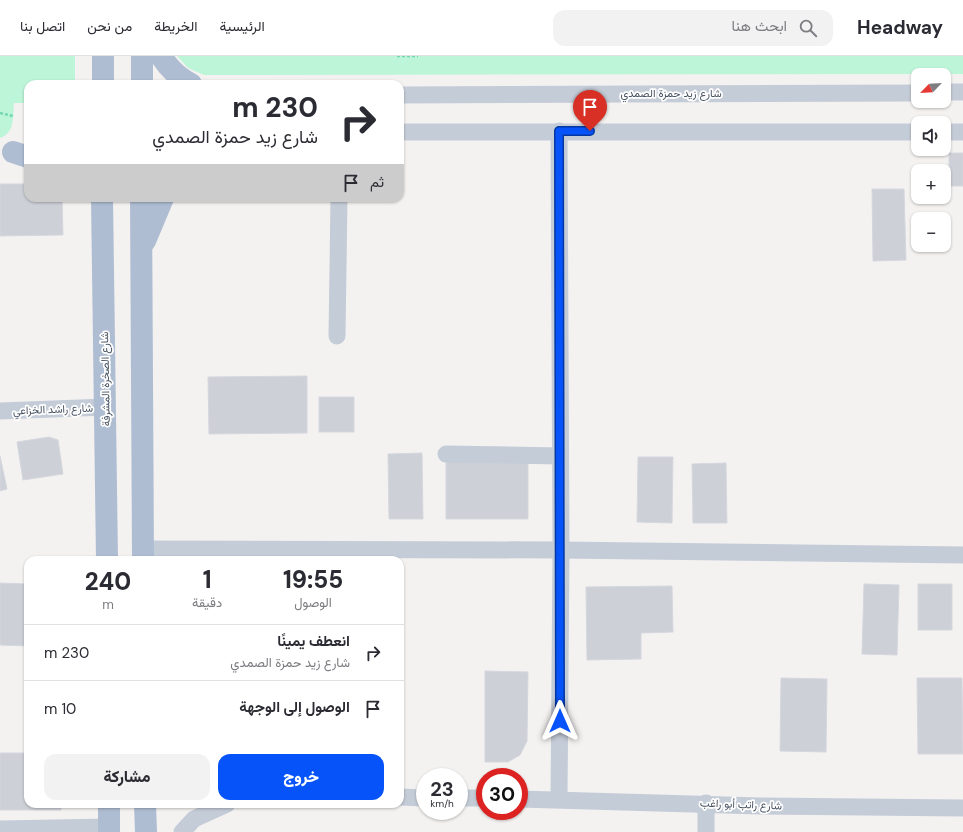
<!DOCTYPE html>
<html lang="ar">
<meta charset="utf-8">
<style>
body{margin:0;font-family:"DM Sans",Vazirmatn,sans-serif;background:#f2f2f3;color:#2b2b33;direction:rtl;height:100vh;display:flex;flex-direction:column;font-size:15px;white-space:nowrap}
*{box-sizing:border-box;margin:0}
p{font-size:13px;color:#7c7c81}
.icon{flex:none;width:22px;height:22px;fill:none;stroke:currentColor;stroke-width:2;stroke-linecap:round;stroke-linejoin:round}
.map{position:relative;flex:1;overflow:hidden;direction:ltr}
.side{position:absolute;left:24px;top:500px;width:380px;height:252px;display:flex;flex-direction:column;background:#fff;border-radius:12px;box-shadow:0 1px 3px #0004;direction:rtl}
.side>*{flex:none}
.banner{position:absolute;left:24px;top:24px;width:380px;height:122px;border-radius:12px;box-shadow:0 1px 3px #0004;direction:rtl;background:#fff;color:#2b2b33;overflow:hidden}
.needle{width:26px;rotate:245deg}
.tools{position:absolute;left:911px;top:12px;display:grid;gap:8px}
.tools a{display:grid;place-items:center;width:40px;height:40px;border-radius:8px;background:#fff;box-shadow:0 1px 3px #0004;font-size:20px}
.speed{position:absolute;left:416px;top:712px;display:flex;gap:8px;font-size:20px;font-weight:700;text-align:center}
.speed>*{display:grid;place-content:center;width:52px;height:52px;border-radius:50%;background:#fff;box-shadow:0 1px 3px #0004;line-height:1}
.speed small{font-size:10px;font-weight:400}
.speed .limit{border:6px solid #d22;background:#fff;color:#111}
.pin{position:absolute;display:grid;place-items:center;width:34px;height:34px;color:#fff;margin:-41px -17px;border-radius:50% 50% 50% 0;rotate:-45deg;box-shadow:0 0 4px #0007}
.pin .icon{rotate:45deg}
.me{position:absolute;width:44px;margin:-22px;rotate:0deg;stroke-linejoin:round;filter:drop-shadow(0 0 3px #0008)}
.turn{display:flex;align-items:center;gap:14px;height:84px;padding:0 20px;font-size:18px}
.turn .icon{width:52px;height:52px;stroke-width:2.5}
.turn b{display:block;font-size:28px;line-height:34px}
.then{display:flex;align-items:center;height:38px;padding:0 20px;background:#0003;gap:8px;font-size:15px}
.eta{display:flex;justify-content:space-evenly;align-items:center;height:68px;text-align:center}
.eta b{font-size:24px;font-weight:800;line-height:28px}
.cta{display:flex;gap:8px;margin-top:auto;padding:8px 20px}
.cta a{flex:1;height:46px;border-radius:12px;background:#0654f9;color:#fff;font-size:16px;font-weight:800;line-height:46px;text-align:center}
.cta a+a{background:#f2f2f3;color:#2b2b33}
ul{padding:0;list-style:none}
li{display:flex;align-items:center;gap:12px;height:56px;padding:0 20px;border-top:1px solid #e1e1e2}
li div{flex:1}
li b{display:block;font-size:15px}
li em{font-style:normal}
header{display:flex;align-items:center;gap:24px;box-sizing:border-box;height:56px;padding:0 20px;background:#fff;border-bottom:1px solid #e1e1e2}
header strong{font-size:19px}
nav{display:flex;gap:22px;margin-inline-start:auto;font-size:14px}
.search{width:280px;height:36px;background:#f2f2f3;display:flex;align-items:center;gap:10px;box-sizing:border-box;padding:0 14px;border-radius:12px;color:#7c7c81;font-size:15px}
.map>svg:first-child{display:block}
.green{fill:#bdf5d9}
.building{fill:#cdd0d7;stroke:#d5d7de}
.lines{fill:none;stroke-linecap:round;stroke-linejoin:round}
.path{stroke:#71d7b1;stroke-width:2.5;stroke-dasharray:3 2;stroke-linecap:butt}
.minor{stroke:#c4ccd7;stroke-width:17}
.major{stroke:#afbdd3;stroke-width:22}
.route-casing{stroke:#0437a2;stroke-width:10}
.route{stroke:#0654f9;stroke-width:7}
.labels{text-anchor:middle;stroke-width:3.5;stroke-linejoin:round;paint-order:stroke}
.street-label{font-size:11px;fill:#475262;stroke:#fff}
</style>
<header>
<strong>Headway</strong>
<div class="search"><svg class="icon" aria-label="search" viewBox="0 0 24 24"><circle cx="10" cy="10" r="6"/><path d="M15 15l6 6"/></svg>ابحث هنا</div>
<nav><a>الرئيسية</a><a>الخريطة</a><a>من نحن</a><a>اتصل بنا</a></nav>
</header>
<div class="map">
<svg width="963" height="776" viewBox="0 0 963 776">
<rect width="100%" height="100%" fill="#f4f2f1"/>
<g class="green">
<path d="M0 0H75V28H28V47H14C13 61 15 77 0 82Z"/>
<polygon points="177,0 963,0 963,18 204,19 188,12"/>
</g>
<g class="building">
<rect x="949" y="97" width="14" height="33"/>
<polygon points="0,128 28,128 28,142 62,142 63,179 0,180"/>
<polygon points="872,133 904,133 906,204 873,205"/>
<polygon points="307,320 307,377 209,378 208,321"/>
<rect x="319" y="341" width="35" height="35"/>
<polygon points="49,381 58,384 63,418 23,424 17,386"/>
<polygon points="422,397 423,463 389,463 388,398"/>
<polygon points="0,400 7,433 0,435"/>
<polygon points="638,401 673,401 672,467 637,466"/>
<polygon points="446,404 528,405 528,463 446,463"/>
<polygon points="726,407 727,467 693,467 692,408"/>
<polygon points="0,527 28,528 28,590 0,589"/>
<polygon points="864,528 899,529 897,599 862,598"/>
<rect x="918" y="528" width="34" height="46"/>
<polygon points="672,530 673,576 641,577 641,603 587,604 586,531"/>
<rect x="25" y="605" width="3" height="67"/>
<polygon points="485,615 528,616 527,685 520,699 508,706 485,706"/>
<polygon points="781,622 827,623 826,696 780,695"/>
<polygon points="917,622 962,622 963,698 918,698"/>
<polygon points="0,697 28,697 28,748 61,748 61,754 0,754"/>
</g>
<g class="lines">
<g class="path">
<polyline points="397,0 418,0"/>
<polyline points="0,57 13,60"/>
</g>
<g class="minor">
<polyline points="944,36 963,36"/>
<polyline points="400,39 918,37"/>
<polyline points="559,75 561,494 559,743"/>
<polyline points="400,76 918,76"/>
<polyline points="944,76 963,76"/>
<polyline points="337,280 339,142"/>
<polyline points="0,355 106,351"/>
<polyline points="446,398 560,400"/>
<polyline points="143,493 561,494 963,499"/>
<polyline points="400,741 425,742"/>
<polyline points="459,742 485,742"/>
<polyline points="519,743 760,750 963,752"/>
<polyline points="706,747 706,776"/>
<polyline points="0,773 109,771"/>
<polyline points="182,776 194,763 227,748"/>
</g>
<g class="major">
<polyline points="142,0 142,28"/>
<path d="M161 0C168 11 179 22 191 28"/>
<polyline points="103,28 103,0"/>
<polyline points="13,96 28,101"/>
<polyline points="102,142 107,504"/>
<polyline points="141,142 143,504"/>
<polyline points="145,185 163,142"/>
<polyline points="109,748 109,776"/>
<polyline points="145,748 146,776"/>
</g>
</g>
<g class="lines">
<defs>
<polyline id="route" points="560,665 559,75 590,75"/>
</defs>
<use href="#route" class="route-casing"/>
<use href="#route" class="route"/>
</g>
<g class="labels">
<g class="street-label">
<text x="671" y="41">شارع زيد حمزة الصمدي</text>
<text transform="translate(105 323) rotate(-91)" y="4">شارع الصخرة المشرفة</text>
<text transform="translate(53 353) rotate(-2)" y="4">شارع راشد الخزاعي</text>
<text transform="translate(741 748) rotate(2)" y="4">شارع راتب أبو راغب</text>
</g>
</g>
</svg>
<div class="tools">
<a><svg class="needle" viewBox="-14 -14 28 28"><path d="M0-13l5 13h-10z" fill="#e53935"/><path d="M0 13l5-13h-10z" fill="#7c7c81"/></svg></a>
<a><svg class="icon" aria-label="sound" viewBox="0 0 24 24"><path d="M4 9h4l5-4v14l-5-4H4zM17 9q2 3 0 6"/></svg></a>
<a>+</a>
<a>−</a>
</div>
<div class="speed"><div>23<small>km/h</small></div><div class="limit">30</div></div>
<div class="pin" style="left:590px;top:75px;background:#d93025"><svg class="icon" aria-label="arrive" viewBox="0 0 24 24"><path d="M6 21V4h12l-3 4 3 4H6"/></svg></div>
<svg class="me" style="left:560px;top:665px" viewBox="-20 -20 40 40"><path d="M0-17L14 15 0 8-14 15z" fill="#0654f9" stroke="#fff" stroke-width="4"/></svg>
<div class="banner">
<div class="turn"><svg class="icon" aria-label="right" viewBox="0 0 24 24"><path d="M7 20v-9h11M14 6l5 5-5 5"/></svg><div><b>230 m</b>شارع زيد حمزة الصمدي</div></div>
<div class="then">ثم<svg class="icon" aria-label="arrive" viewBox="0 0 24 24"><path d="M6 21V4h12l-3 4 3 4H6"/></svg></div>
</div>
<section class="side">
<div class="eta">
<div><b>19:55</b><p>الوصول</p></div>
<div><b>1</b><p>دقيقة</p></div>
<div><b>240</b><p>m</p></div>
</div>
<ul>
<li><svg class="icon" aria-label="right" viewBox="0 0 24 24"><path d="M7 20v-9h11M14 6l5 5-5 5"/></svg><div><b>انعطف يمينًا</b><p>شارع زيد حمزة الصمدي</p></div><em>230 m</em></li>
<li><svg class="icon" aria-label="arrive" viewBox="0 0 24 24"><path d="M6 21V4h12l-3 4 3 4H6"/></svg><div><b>الوصول إلى الوجهة</b></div><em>10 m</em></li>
</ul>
<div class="cta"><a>خروج</a><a>مشاركة</a></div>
</section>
</div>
